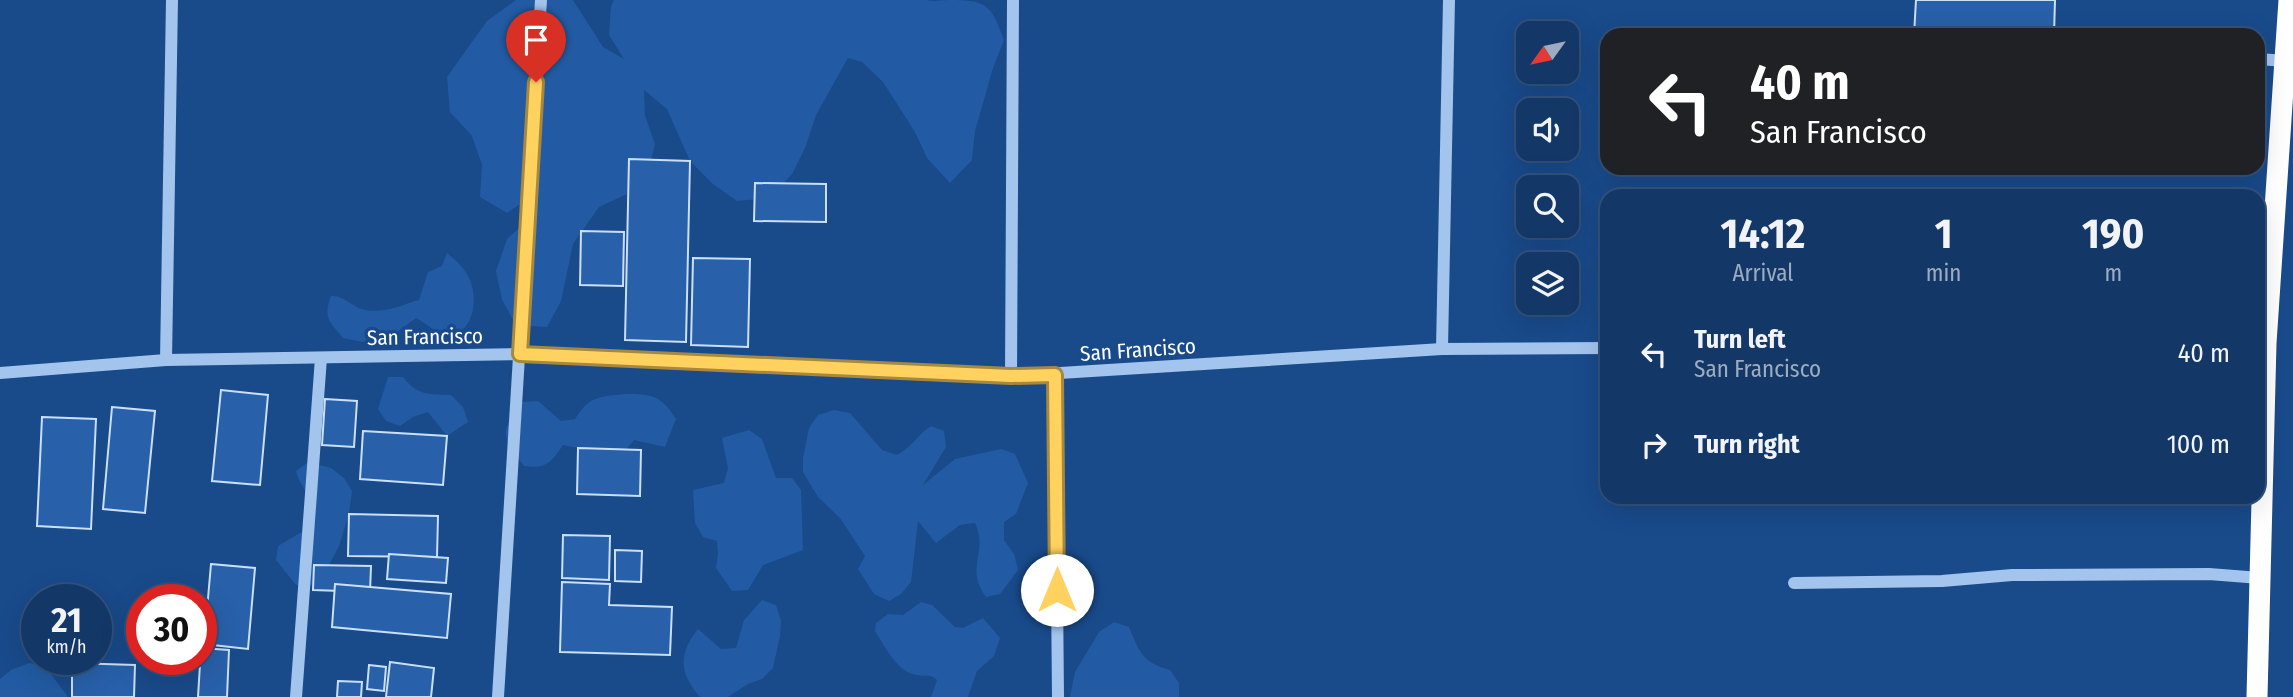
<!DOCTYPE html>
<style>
body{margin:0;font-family:"Fira Sans Condensed",sans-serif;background:#1c3f6e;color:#f1f3f6;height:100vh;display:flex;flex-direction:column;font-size:26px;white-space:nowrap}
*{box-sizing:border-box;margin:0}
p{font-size:23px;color:#9dacc0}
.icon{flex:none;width:38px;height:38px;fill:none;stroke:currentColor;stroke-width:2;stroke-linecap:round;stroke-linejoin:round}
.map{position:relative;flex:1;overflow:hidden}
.sheet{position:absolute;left:1600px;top:189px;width:665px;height:315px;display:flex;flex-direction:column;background:#133868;border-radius:21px;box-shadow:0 7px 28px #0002,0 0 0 2px #32527c}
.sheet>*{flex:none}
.top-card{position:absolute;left:1600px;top:28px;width:665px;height:147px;border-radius:21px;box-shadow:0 7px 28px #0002,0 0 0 2px #32527c;background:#202124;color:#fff;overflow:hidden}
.needle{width:46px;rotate:237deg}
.controls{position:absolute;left:1516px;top:21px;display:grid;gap:14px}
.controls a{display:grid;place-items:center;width:63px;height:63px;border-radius:14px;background:#133868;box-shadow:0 7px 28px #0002,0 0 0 2px #32527c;font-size:35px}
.speed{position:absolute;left:21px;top:584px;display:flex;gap:14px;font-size:35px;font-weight:700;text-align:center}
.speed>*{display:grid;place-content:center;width:91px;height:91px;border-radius:50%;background:#133868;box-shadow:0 7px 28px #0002,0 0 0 2px #32527c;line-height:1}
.speed small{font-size:18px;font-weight:400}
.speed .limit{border:10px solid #d22;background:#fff;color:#111}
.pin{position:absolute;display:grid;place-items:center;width:60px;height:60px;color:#fff;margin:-72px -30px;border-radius:50% 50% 50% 0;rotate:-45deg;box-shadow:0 0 7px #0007}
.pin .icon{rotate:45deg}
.me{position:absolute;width:77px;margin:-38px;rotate:0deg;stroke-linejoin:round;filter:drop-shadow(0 0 5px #0008)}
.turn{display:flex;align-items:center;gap:24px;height:147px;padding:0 35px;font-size:32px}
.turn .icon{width:91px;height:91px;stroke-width:2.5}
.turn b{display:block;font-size:49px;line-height:60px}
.eta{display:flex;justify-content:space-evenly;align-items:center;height:119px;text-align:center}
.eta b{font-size:42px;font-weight:700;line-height:49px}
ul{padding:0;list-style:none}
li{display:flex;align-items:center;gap:21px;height:91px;padding:0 35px}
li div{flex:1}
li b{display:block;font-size:26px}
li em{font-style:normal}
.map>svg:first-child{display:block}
.green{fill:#225ba3}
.building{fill:#2860a9;stroke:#c9dffa;stroke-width:2}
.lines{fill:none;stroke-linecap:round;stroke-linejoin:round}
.minor{stroke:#a3c4ed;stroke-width:12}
.highway{stroke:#fff;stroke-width:21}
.route-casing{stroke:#a6883e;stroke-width:18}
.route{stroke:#ffd25f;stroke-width:12}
.labels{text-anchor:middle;stroke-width:7;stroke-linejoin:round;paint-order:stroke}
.street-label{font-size:21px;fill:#fff;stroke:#194a8a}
</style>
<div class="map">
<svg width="2293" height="697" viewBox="0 0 2293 697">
<rect width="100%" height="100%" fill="#194a8a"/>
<g class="green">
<path d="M516 0H573L603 47 624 59 609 35 611 6 614 0H927C935 2 940 0 949 0 988 0 991 5 1004 40L993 68 975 131 972 160 950 183 927 158 915 132 883 82 862 62 848 58 816 115 805 148 792 174 769 198 737 201 713 184 690 161 667 109 644 90 645 116 655 144 648 173 627 194 599 207 573 244 561 301 547 327 516 325 502 300 496 271 507 239 529 219 531 197 507 213 480 197 482 165 472 136 450 112 447 77 487 21Z"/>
<path d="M447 253C455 260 465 268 469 278 479 297 474 338 445 334 436 333 424 322 416 318L388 339 362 342 343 338C329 321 323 318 331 296 344 295 351 306 362 309 381 315 401 305 419 300L428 272 442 266Z"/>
<path d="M388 377H403C418 396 429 394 451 395L463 407 468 422 447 436 428 412 413 417 400 426 386 421 378 409Z"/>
<path d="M625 394C652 394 661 395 676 419L665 447 634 440 615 463 603 470 578 448 563 445C551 463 546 469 524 466 501 434 499 435 522 402L538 401 561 421 575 419C590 395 600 397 625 394Z"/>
<path d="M834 410 850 413 882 450 897 455C912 447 917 435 931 426L944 431 946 447 923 485 955 459 1001 449 1015 454 1028 483 1016 514 1004 522V540L1014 554 1018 570 1000 594 986 597C964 567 989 552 975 523L960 525 936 543 918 521 911 582 901 594 889 601 874 594 858 569 865 556 840 518 818 497 803 472V458L809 428 818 415Z"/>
<polygon points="749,430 762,439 776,478 792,478 801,490 803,550 763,565 748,590 732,591 716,568 718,553 717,541 703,537 695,523 693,490 724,483 728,468 722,438"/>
<path d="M308 462 331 468 344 478 352 491 349 514 339 546 324 575 311 585H296L276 560 278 546 315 524C318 496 302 494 296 471Z"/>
<path d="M762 600 776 605 781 621 780 636 773 668 762 679 748 684 728 697H700C679 673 678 654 698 629L721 649 736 648 744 620Z"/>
<path d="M921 602 932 605 955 627 963 628 983 618 1000 638 994 656 977 671 968 697H931L937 680C929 673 925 677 916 675 896 671 885 646 875 631L876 623 888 614 903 615Z"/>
<path d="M1114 622 1129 627C1140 653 1142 662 1170 670L1179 683V697H1070L1075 672 1099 632Z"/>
<polygon points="29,663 45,666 68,697 0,697 0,679 11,670"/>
</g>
<g class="building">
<polygon points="1916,0 2055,0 2054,35 1914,35"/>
<polygon points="629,159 690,161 686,342 625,340"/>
<polygon points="1909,168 2049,168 2049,175"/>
<polygon points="755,183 826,184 826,222 754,221"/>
<polygon points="581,231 624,232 623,286 580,285"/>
<polygon points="693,258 750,259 748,347 691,345"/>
<polygon points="221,390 268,395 260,485 212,481"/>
<polygon points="325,399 357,401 354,447 322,445"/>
<polygon points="112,407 155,411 145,513 103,509"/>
<polygon points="42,417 96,419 91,529 37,526"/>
<polygon points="363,431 447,436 443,485 360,479"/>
<polygon points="578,448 641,450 640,496 577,494"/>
<polygon points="349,514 438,516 437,557 348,556"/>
<polygon points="563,535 610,536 609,580 562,578"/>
<polygon points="615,550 642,551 641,582 615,581"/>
<polygon points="389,554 448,558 446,583 387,579"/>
<polygon points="211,564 255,568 248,649 204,644"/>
<polygon points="314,565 371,566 370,592 313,590"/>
<polygon points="562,582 610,584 609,605 672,607 670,655 560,652"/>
<polygon points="335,584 451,594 447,638 332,627"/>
<polygon points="30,627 37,628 37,655 28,654"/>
<polygon points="201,648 229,650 227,697 198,697"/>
<polygon points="390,662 434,668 431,697 386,697"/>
<polygon points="72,663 135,665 134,697 72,697"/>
<polygon points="369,665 386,667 384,691 367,689"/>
<polygon points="338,681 362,682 361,697 337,697"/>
</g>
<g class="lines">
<g class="minor">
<polyline points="2258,59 2286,61"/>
<polyline points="1442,349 1449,0"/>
<polyline points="166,360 172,0"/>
<polyline points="0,373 166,360 520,354 1011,376 1442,349 1606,348"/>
<polyline points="1055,375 1058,697"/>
<polyline points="1011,376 1013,0"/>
<polyline points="1794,583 1942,581 2012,575 2209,574 2260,578"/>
<polyline points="296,697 321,358"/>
<polyline points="498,697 541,0"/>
</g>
<polyline class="highway" points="2257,697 2266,343 2289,0"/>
</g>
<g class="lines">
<defs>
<polyline id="route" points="536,82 520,354 1011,376 1055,375 1057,590"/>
</defs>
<use href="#route" class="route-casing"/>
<use href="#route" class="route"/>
</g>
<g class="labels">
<g class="street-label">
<text transform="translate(425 337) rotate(-1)" y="7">San Francisco</text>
<text transform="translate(1138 350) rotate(-4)" y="7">San Francisco</text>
</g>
</g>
</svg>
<div class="controls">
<a><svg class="needle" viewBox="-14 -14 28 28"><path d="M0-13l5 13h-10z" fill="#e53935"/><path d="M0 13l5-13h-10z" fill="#9dacc0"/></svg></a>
<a><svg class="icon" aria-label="sound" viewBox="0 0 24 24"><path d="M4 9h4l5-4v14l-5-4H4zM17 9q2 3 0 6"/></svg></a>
<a><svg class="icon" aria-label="search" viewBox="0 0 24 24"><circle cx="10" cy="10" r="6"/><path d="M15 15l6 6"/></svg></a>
<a><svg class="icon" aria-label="layers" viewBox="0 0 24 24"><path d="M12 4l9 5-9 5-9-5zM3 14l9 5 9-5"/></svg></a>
</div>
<div class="speed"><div>21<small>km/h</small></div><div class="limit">30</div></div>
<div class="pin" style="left:536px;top:82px;background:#d93025"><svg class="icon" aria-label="arrive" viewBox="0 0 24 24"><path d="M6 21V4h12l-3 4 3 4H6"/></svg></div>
<svg class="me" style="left:1057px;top:590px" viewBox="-20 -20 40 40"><circle r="19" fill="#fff"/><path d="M0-13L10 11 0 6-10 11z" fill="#ffd25f"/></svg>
<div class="top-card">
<div class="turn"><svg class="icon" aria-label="left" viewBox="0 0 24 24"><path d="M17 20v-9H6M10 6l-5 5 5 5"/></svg><div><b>40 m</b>San Francisco</div></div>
</div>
<section class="sheet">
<div class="eta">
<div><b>14:12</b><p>Arrival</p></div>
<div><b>1</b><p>min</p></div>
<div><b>190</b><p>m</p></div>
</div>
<ul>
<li><svg class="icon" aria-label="left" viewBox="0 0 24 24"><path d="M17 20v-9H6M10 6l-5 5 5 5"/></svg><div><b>Turn left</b><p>San Francisco</p></div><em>40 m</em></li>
<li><svg class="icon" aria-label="right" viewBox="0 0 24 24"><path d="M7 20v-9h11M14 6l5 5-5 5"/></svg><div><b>Turn right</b></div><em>100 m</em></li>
</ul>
</section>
</div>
